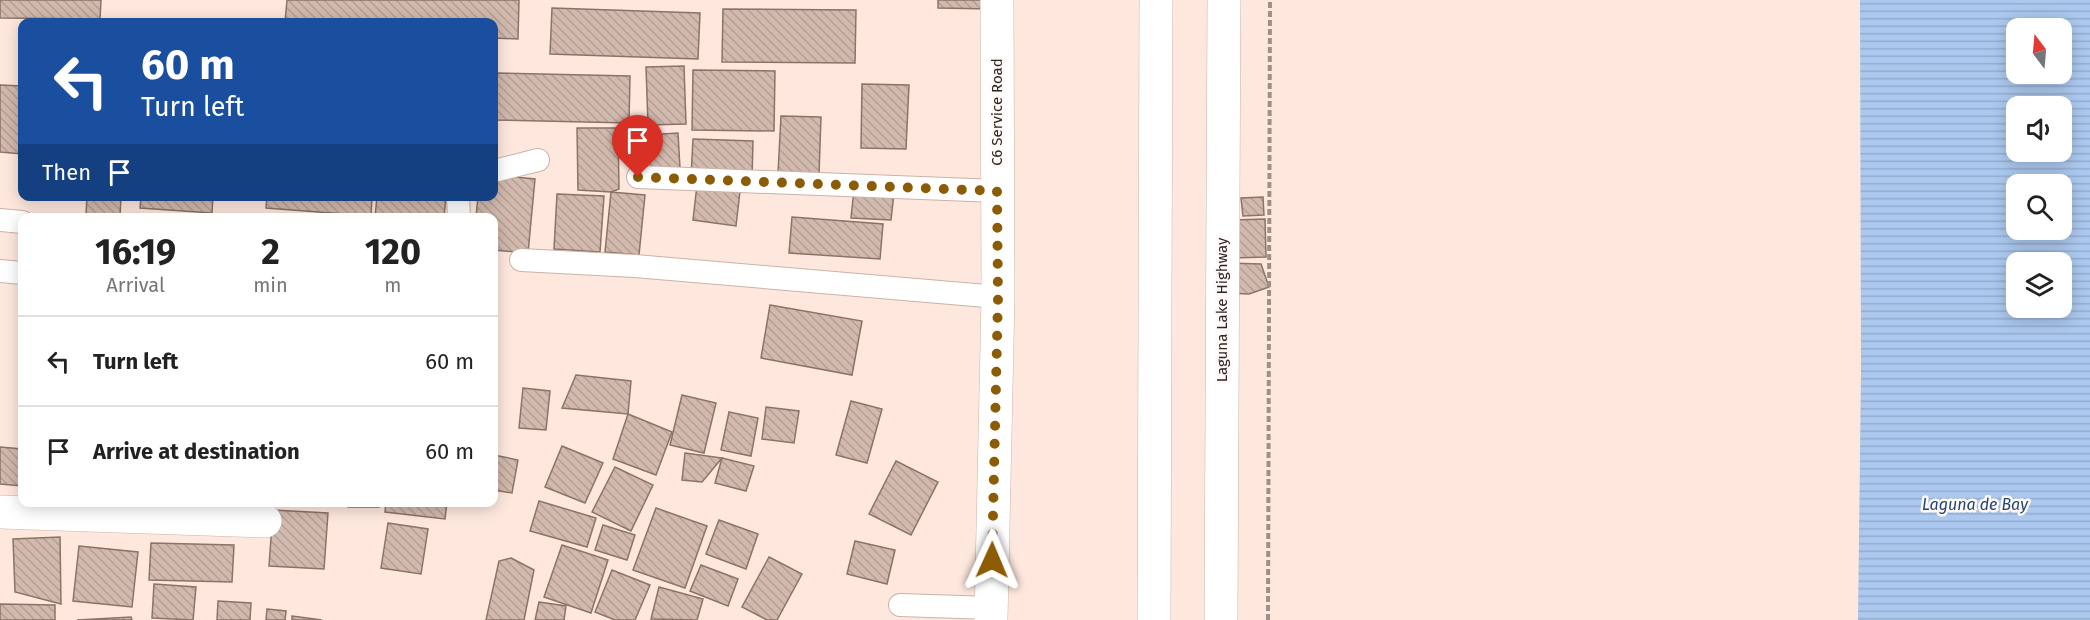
<!DOCTYPE html>
<style>
body{margin:0;font-family:"Fira Sans",sans-serif;background:#f6f6f6;color:#222;height:100vh;display:flex;flex-direction:column;font-size:22px;white-space:nowrap}
*{box-sizing:border-box;margin:0}
p{font-size:20px;color:#767676}
.icon{flex:none;width:33px;height:33px;fill:none;stroke:currentColor;stroke-width:2;stroke-linecap:round;stroke-linejoin:round}
.map{position:relative;flex:1;overflow:hidden}
.panel{position:absolute;left:18px;top:213px;width:480px;height:294px;display:flex;flex-direction:column;background:#fff;border-radius:12px;box-shadow:0 3px 15px #0003}
.panel>*{flex:none}
.hud{position:absolute;left:18px;top:18px;width:480px;height:183px;border-radius:12px;box-shadow:0 3px 15px #0003;background:#1a4fa0;color:#fff;overflow:hidden}
.needle{width:39px;rotate:344deg}
.fabs{position:absolute;left:2006px;top:18px;display:grid;gap:12px}
.fabs a{display:grid;place-items:center;width:66px;height:66px;border-radius:12px;background:#fff;box-shadow:0 3px 15px #0003;font-size:30px}
.pin{position:absolute;display:grid;place-items:center;width:51px;height:51px;color:#fff;margin:-62px -26px;border-radius:50% 50% 50% 0;rotate:-45deg;box-shadow:0 0 6px #0007}
.pin .icon{rotate:45deg}
.me{position:absolute;width:66px;margin:-33px;rotate:1deg;stroke-linejoin:round;filter:drop-shadow(0 0 4px #0008)}
.turn{display:flex;align-items:center;gap:21px;height:126px;padding:0 24px;font-size:27px}
.turn .icon{width:78px;height:78px;stroke-width:2.5}
.turn b{display:block;font-size:42px;line-height:51px}
.then{display:flex;align-items:center;height:57px;padding:0 24px;background:#0003;gap:12px;font-size:22px}
.eta{display:flex;justify-content:space-evenly;align-items:center;height:102px;text-align:center}
.eta b{font-size:36px;font-weight:700;line-height:42px}
ul{padding:0;list-style:none}
li{display:flex;align-items:center;gap:18px;height:90px;padding:0 24px;border-top:2px solid #e0e0e0}
li div{flex:1}
li b{display:block;font-size:22px}
li em{font-style:normal}
.map>svg:first-child{display:block}
.water{fill:url(#water-rules);fill-rule:evenodd}
.building{fill:url(#building-back-hatch);stroke:#8a7367;stroke-width:1.5}
.lines{fill:none;stroke-linecap:round;stroke-linejoin:round}
.lane-casing{stroke:#cbb2a6;stroke-width:24}
.street-casing{stroke:#cbb2a6;stroke-width:34}
.primary-casing{stroke:#cbb2a6;stroke-width:34}
.path{stroke:#a08f88;stroke-width:4;stroke-dasharray:6 3;stroke-linecap:butt}
.lane{stroke:#fff;stroke-width:22}
.street{stroke:#fff;stroke-width:33}
.primary{stroke:#fff;stroke-width:33}
.route{stroke:#8c5c04;stroke-width:10;stroke-dasharray:0 18}
.labels{text-anchor:middle;stroke-width:5;stroke-linejoin:round;paint-order:stroke}
.street-label{font-size:15px;fill:#2e2420;stroke:#fff9f7}
.water-label{font-size:16px;font-style:italic;fill:#1e4474;stroke:#fff9f7}
</style>
<div class="map">
<svg width="2090" height="620" viewBox="0 0 2090 620">
<defs>
<pattern id="water-rules" width="6" height="5" patternUnits="userSpaceOnUse" patternTransform="scale(1.5)"><rect width="6" height="5" fill="#abc8ee"/><path d="M0 2.5h6" fill="none" stroke="#93accc"/></pattern>
<pattern id="building-back-hatch" width="6" height="6" patternUnits="userSpaceOnUse" patternTransform="scale(1.5)"><rect width="6" height="6" fill="#d2b9ad"/><path d="M-1 5l2 2M0 0l6 6M5-1l2 2" fill="none" stroke="#b59f95"/></pattern>
</defs>
<rect width="100%" height="100%" fill="#fee8de"/>
<path class="water" d="M1860 0H2090V620H1858L1861 372ZM2016 28H2061V74H2016ZM2016 106H2061V152H2016ZM2016 184H2061V230H2016ZM2016 262H2061V308H2016Z"/>
<g class="building">
<polygon points="0,0 101,0 100,19 0,18"/>
<polygon points="287,0 519,0 518,39 494,38 494,22 285,22"/>
<polygon points="938,0 993,0 993,9 938,8"/>
<polygon points="552,8 700,13 698,59 550,54"/>
<polygon points="723,9 856,10 855,63 722,62"/>
<polygon points="684,66 686,124 648,125 646,67"/>
<polygon points="693,70 775,71 774,131 692,130"/>
<polygon points="494,73 630,76 629,123 494,120"/>
<polygon points="862,84 909,85 906,149 861,148"/>
<polygon points="0,85 22,86 22,154 0,152"/>
<polygon points="781,116 821,117 819,175 778,173"/>
<polygon points="577,128 618,128 619,189 611,192 578,190"/>
<polygon points="678,133 680,168 632,171 630,136"/>
<polygon points="693,139 753,141 752,179 691,177"/>
<polygon points="494,175 535,179 528,253 494,250 494,218 476,218 478,196 494,196"/>
<polygon points="697,185 740,191 736,226 693,220"/>
<polygon points="854,190 894,193 891,220 851,218"/>
<polygon points="611,192 645,195 639,255 605,252"/>
<polygon points="557,194 604,196 600,252 554,249"/>
<polygon points="87,196 121,196 120,216 86,215"/>
<polygon points="141,196 213,196 212,213 140,208"/>
<polygon points="267,196 372,196 371,216 266,208"/>
<polygon points="377,196 446,196 444,218 375,218"/>
<polygon points="1263,197 1264,215 1243,216 1241,198"/>
<polygon points="792,217 883,224 880,259 789,253"/>
<polygon points="1265,219 1266,257 1233,258 1232,220"/>
<polygon points="1227,263 1261,264 1269,287 1249,294 1226,293"/>
<polygon points="770,305 862,321 852,375 761,358"/>
<polygon points="576,375 631,381 628,414 562,408"/>
<polygon points="523,388 550,391 546,430 519,428"/>
<polygon points="682,395 716,403 704,453 670,445"/>
<polygon points="851,401 882,409 867,463 836,455"/>
<polygon points="766,407 799,411 794,443 762,439"/>
<polygon points="729,412 758,418 751,456 721,450"/>
<polygon points="628,414 672,432 656,475 613,459"/>
<polygon points="562,446 603,463 585,503 545,487"/>
<polygon points="0,447 22,449 22,486 0,484"/>
<polygon points="685,453 722,458 702,482 682,480"/>
<polygon points="494,455 518,460 512,493 494,490"/>
<polygon points="722,458 754,466 746,491 715,483"/>
<polygon points="896,461 938,482 911,535 869,514"/>
<polygon points="615,467 653,485 631,531 592,512"/>
<polygon points="539,501 596,518 587,547 530,531"/>
<rect x="348" y="502" width="31" height="5"/>
<polygon points="386,502 447,502 445,519 385,512"/>
<polygon points="656,508 707,526 685,588 633,570"/>
<polygon points="273,510 328,513 324,569 269,566"/>
<polygon points="719,520 758,534 746,569 706,554"/>
<polygon points="388,523 428,529 421,574 381,568"/>
<polygon points="603,525 635,535 627,560 595,550"/>
<polygon points="60,537 61,604 15,592 13,539"/>
<polygon points="855,541 895,550 887,584 847,574"/>
<polygon points="151,543 234,545 232,582 149,580"/>
<polygon points="562,545 608,560 591,613 544,597"/>
<polygon points="79,546 138,552 132,607 73,601"/>
<polygon points="769,557 802,574 777,620 767,620 742,607"/>
<polygon points="511,558 534,570 524,620 486,620 499,561"/>
<polygon points="701,565 738,579 728,606 690,591"/>
<polygon points="612,570 650,585 635,620 615,620 595,612"/>
<polygon points="154,584 196,587 193,620 152,618"/>
<polygon points="659,587 703,599 697,620 651,619"/>
<polygon points="218,601 251,603 250,620 217,620"/>
<polygon points="539,602 566,606 564,620 535,620"/>
<polygon points="0,604 55,605 55,620 0,620"/>
<polygon points="267,609 286,611 285,620 266,620"/>
<polygon points="292,616 322,620 292,620"/>
<polygon points="131,617 132,620 77,620"/>
</g>
<g class="lines">
<defs>
<g id="lane">
<polyline points="494,171 538,160"/>
<polyline points="638,177 997,191"/>
<polyline points="458,196 459,218"/>
<polyline points="0,220 22,222"/>
<polyline points="521,260 635,266 998,297"/>
<polyline points="0,271 22,273"/>
<polyline points="900,605 991,608"/>
</g>
<g id="street">
<polyline points="0,512 265,521"/>
<polyline points="991,620 998,297 997,0"/>
</g>
<g id="primary">
<polyline points="1154,620 1156,0"/>
<polyline points="1221,620 1224,0"/>
</g>
</defs>
<use href="#lane" class="lane-casing"/>
<use href="#street" class="street-casing"/>
<use href="#primary" class="primary-casing"/>
<polyline class="path" points="1268,620 1270,0"/>
<use href="#lane" class="lane"/>
<use href="#street" class="street"/>
<use href="#primary" class="primary"/>
</g>
<g class="lines">
<polyline class="route" points="638,177 997,191 998,297 992,560"/>
</g>
<g class="labels">
<g class="street-label">
<text transform="translate(997 112) rotate(-90)" y="5">C6 Service Road</text>
<text transform="translate(1222 310) rotate(-90)" y="5">Laguna Lake Highway</text>
</g>
<g class="water-label">
<text x="1975" y="510">Laguna de Bay</text>
</g>
</g>
</svg>
<div class="fabs">
<a><svg class="needle" viewBox="-14 -14 28 28"><path d="M0-13l5 13h-10z" fill="#e53935"/><path d="M0 13l5-13h-10z" fill="#767676"/></svg></a>
<a><svg class="icon" aria-label="sound" viewBox="0 0 24 24"><path d="M4 9h4l5-4v14l-5-4H4zM17 9q2 3 0 6"/></svg></a>
<a><svg class="icon" aria-label="search" viewBox="0 0 24 24"><circle cx="10" cy="10" r="6"/><path d="M15 15l6 6"/></svg></a>
<a><svg class="icon" aria-label="layers" viewBox="0 0 24 24"><path d="M12 4l9 5-9 5-9-5zM3 14l9 5 9-5"/></svg></a>
</div>
<div class="pin" style="left:638px;top:177px;background:#d93025"><svg class="icon" aria-label="arrive" viewBox="0 0 24 24"><path d="M6 21V4h12l-3 4 3 4H6"/></svg></div>
<svg class="me" style="left:992px;top:560px" viewBox="-20 -20 40 40"><path d="M0-17L14 15 0 8-14 15z" fill="#8c5c04" stroke="#fff" stroke-width="4"/></svg>
<div class="hud">
<div class="turn"><svg class="icon" aria-label="left" viewBox="0 0 24 24"><path d="M17 20v-9H6M10 6l-5 5 5 5"/></svg><div><b>60 m</b>Turn left</div></div>
<div class="then">Then<svg class="icon" aria-label="arrive" viewBox="0 0 24 24"><path d="M6 21V4h12l-3 4 3 4H6"/></svg></div>
</div>
<section class="panel">
<div class="eta">
<div><b>16:19</b><p>Arrival</p></div>
<div><b>2</b><p>min</p></div>
<div><b>120</b><p>m</p></div>
</div>
<ul>
<li><svg class="icon" aria-label="left" viewBox="0 0 24 24"><path d="M17 20v-9H6M10 6l-5 5 5 5"/></svg><div><b>Turn left</b></div><em>60 m</em></li>
<li><svg class="icon" aria-label="arrive" viewBox="0 0 24 24"><path d="M6 21V4h12l-3 4 3 4H6"/></svg><div><b>Arrive at destination</b></div><em>60 m</em></li>
</ul>
</section>
</div>
